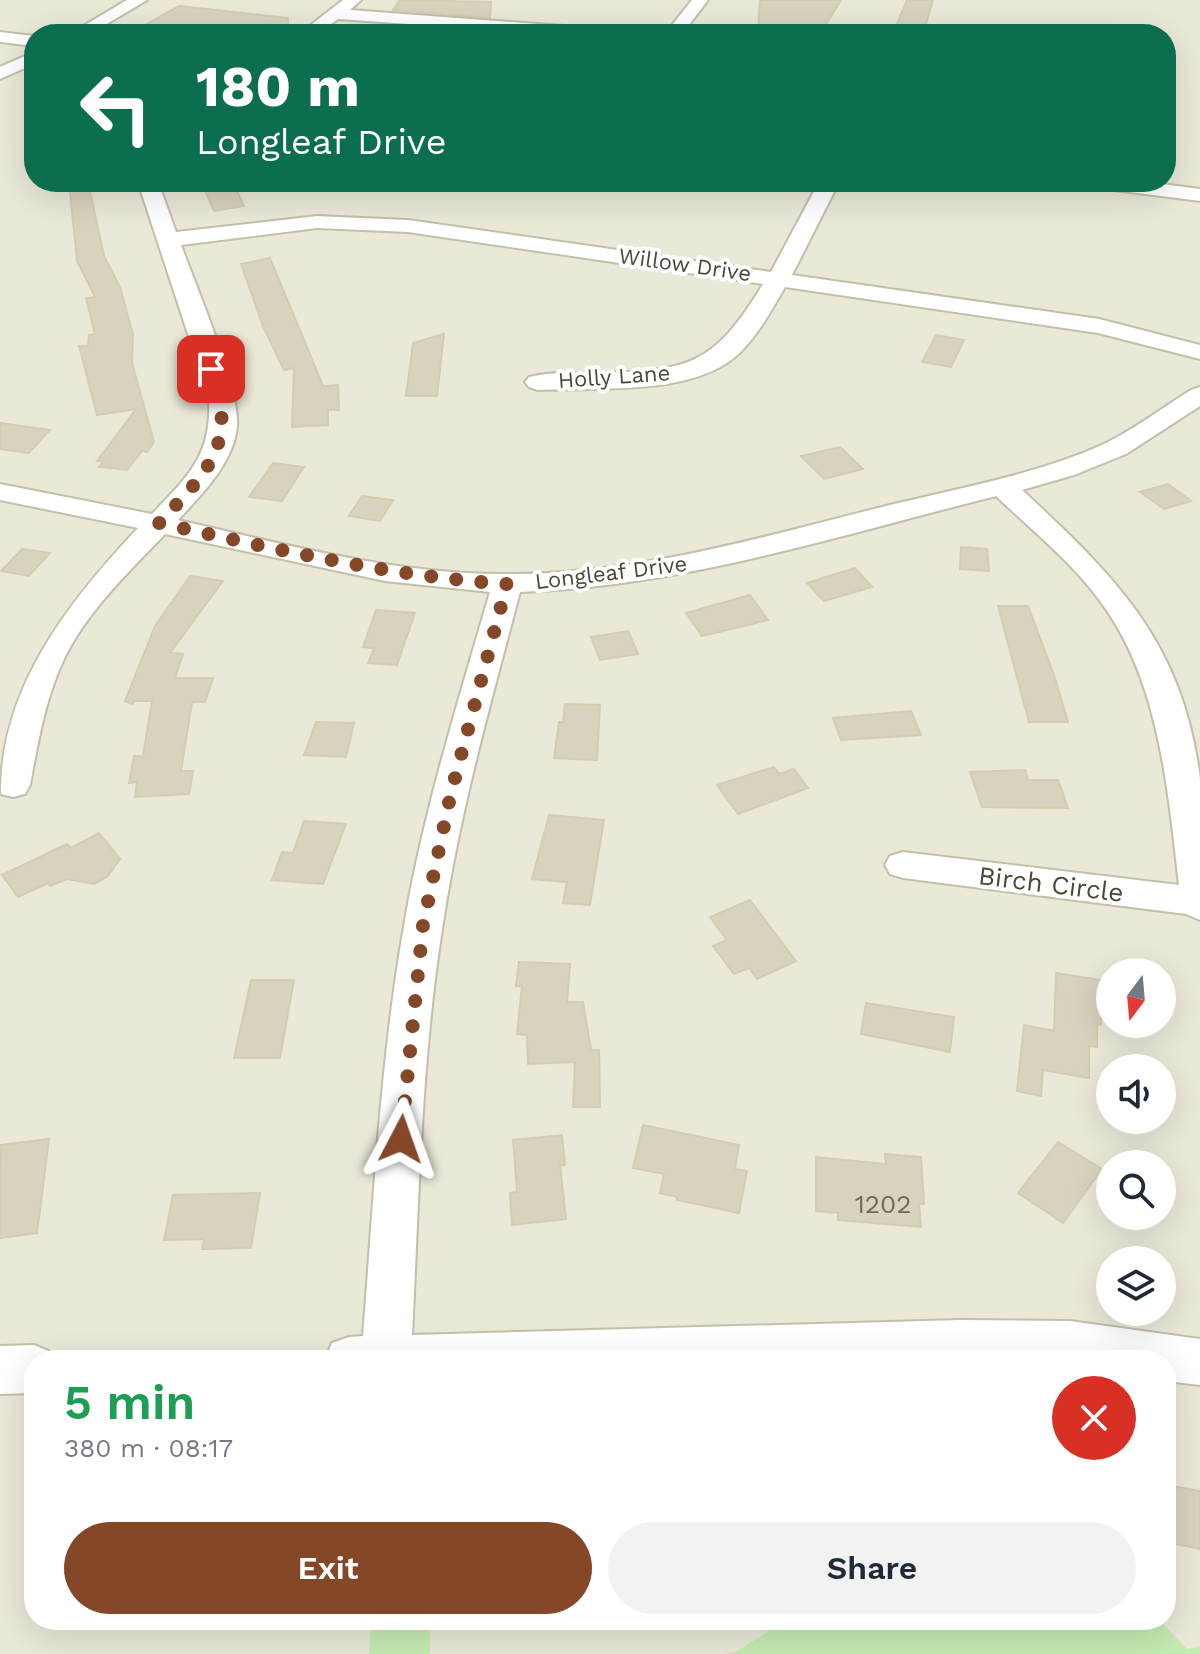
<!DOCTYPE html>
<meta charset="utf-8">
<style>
body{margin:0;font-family:"Work Sans",sans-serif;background:#f2f2f3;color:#1f2937;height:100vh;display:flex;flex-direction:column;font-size:30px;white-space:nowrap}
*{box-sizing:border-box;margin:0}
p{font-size:26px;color:#747a83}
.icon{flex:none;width:44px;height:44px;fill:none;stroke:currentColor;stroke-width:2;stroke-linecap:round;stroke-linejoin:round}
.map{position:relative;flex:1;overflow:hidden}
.panel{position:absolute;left:24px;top:1350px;width:1152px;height:280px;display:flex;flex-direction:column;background:#fff;border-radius:32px;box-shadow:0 8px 32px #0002}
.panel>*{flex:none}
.banner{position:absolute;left:24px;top:24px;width:1152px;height:168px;border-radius:32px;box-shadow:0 8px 32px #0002;background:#0b6e4f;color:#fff;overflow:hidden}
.needle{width:52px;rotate:196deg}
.fabs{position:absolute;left:1096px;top:958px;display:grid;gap:16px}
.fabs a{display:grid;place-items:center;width:80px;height:80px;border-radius:50%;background:#fff;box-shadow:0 8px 32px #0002;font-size:40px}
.pin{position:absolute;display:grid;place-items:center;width:68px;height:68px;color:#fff;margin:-34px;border-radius:16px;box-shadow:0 4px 12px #0006}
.me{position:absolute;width:88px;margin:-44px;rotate:4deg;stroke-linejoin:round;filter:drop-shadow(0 0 6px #0008)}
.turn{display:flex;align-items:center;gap:28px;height:168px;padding:0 40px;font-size:36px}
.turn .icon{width:104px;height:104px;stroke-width:2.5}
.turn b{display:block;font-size:56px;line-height:68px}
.round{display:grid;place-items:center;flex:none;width:84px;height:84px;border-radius:42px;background:#f2f2f3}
.overview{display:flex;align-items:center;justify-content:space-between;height:136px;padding:0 40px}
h1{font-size:48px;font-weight:600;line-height:60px;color:#1e9e55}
.button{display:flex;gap:16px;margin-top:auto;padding:16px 40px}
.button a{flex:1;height:92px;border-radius:48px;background:#844829;color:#fff;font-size:32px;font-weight:600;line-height:92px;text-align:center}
.button a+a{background:#f2f2f3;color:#1f2937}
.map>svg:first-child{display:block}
.residential{fill:#eae8d7;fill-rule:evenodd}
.green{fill:#c4ebb1}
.building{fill:#d8d3be;stroke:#d3cdb1;stroke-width:2}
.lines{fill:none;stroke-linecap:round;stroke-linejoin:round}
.minor-casing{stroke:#c2bfab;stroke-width:4}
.minor{fill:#fff;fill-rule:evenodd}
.route{stroke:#844829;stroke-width:14;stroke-dasharray:0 25.2}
.labels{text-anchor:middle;stroke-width:8;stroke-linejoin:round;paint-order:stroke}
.far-street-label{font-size:22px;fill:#4a4737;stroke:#fff}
.street-label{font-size:26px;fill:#4a4737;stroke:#fff}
.near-number-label{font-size:26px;fill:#6e6a59}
</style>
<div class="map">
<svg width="1200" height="1654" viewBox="0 0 1200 1654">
<rect width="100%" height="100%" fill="#f5f4ea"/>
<path class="residential" d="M0 0H1200V1654H0ZM34 34H1166V182H34ZM1110 972H1162V1024H1110ZM1110 1068H1162V1120H1110ZM1110 1164H1162V1216H1110ZM1110 1260H1162V1312H1110ZM34 1360H1166V1620H34Z"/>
<g class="green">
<polygon points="371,1620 430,1620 430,1654 369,1654"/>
<polygon points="785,1620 1159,1620 1187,1649 1200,1647 1200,1654 726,1654 738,1651"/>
</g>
<g class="building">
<polygon points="400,0 491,2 490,18 393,10"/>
<polygon points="760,0 841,0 820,34 758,33"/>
<polygon points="907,0 933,0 925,28 896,26"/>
<polygon points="179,6 288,18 288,34 129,34"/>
<polygon points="383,25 490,33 490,34 377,34"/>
<polygon points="69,182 88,182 104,256 120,287 133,334 132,363 154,442 147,452 142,451 127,470 99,467 104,461 97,461 136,409 97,415 79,346 88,346 89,335 95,334 86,298 95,297 77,261"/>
<polygon points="234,184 244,206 214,211 204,188"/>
<polygon points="270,258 323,386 338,385 339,410 328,410 328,425 292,427 294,368 284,370 263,326 241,264"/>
<polygon points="444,334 437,396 406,396 413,343"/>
<polygon points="936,335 964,340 951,367 922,362"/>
<polygon points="0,423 50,430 29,453 0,449"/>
<polygon points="840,447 863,469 824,479 801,456"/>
<polygon points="273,463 304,467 282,501 249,497"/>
<polygon points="1168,484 1191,501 1164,509 1140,492"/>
<polygon points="362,496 393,500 380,521 349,516"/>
<polygon points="961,547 987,549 989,571 960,569"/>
<polygon points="22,549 50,553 29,576 1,571"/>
<polygon points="855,568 872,587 824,601 807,583"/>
<polygon points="190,576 223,581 170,653 183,654 175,678 213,678 205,702 192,702 181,771 193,771 189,794 135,797 137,782 129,783 134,756 143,756 152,701 135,701 132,704 125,701 155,626"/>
<polygon points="750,595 768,620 702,636 686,613"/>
<polygon points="998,606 1028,606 1054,675 1068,722 1029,722"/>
<polygon points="376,610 415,613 397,665 368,663 374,648 363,647"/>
<polygon points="628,631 638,654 600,660 591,637"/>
<polygon points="565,704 600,705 597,760 554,758 559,722 563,722"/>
<polygon points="911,711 921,735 841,740 833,718"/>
<polygon points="316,722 354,723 346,757 304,755"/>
<polygon points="774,767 779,774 794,769 808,788 738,814 717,785"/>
<polygon points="1025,770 1028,780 1058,780 1068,808 982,807 970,772"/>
<polygon points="549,815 604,820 590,905 563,903 567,882 532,879"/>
<polygon points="304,821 346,824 323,884 272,880 282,852 293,853"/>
<polygon points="99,833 120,859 107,877 94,884 67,879 50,886 48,883 18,897 2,875 67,844 71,848"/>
<polygon points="750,900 796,961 757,979 749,968 734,974 713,946 727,940 710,917"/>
<polygon points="519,962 570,964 567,1002 583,1002 591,1050 599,1050 600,1107 573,1107 575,1062 528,1064 527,1035 517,1034 522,986 516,986"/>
<polygon points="1056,973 1101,980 1101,1025 1097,1024 1097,1047 1089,1046 1089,1078 1043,1070 1041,1096 1017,1091 1024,1025 1054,1031"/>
<polygon points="251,980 294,980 280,1058 234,1058"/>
<polygon points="866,1003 954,1017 950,1052 861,1034"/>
<polygon points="643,1125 739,1145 735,1169 747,1171 739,1213 677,1200 677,1197 660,1193 664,1174 633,1168"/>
<polygon points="562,1135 565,1165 560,1165 566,1219 512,1225 510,1193 517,1192 513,1140"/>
<polygon points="49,1139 37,1233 0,1238 1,1145"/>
<polygon points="1058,1142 1102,1169 1063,1223 1018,1193"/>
<polygon points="885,1154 921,1157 924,1204 919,1204 921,1227 838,1220 838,1213 816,1211 816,1157 886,1164"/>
<polygon points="260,1193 251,1248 202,1249 204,1239 164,1240 173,1195"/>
<polygon points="1166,1485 1200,1491 1200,1549 1166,1542"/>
</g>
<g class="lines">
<defs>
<g id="minor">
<polygon points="127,0 147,0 90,34 70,34"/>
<polygon points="343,0 361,0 350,10 604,29 612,34 552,34 338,19 318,34 299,34"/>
<polygon points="692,0 708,0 682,34 665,34"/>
<polygon points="0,32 34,36 34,46 0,42"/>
<polygon points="34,52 34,64 0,79 0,67"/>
<path d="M138 182H158L176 232 317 216 408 220 771 272 819 182H839L792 275 1099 319 1200 345V359L1098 333 785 287C771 311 756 339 735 357 688 396 596 387 538 390L529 387 525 382 529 377C549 372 570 373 591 373 686 371 712 369 763 284L408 232 317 228 181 245C195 284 241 391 237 427 233 464 201 495 178 520 283 544 391 573 499 574 632 576 762 537 890 505 963 487 1035 475 1104 444 1135 429 1162 408 1191 390L1200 387V406L1126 454 1074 475 1022 490C1117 578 1183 643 1200 779 1200 825 1200 874 1200 920L1186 914 903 878 890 874 885 865 890 856 903 852 1179 885C1168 792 1160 684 1103 605 1074 564 1033 531 996 496 840 535 682 587 520 592 491 701 460 811 443 923 421 1059 419 1198 412 1335L960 1320 1070 1321 1200 1339V1385L1166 1381V1360H325L332 1343 349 1337 363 1336C374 1199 380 1062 404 926 423 813 458 702 490 592L385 581 165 534C129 572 87 611 64 659 45 699 38 742 30 785L25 794 13 797 1 794C0 687 71 599 138 528L0 500V484L152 514C189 475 212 455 209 398Z"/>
<polygon points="1089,182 1147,182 1200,189 1200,201 1099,188"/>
<polygon points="34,1345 51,1352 55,1360 34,1360 34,1393 0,1394 0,1346"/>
</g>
</defs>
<use href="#minor" class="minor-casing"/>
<use href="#minor" class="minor"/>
</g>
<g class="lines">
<path class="route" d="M211 369C239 444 208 471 159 523 275 549 389 576 507 584L451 793 423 925 401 1139"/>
</g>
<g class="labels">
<g class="far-street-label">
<text transform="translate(685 264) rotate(8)" y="8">Willow Drive</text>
<text transform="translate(614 376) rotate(-4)" y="8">Holly Lane</text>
<text transform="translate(611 572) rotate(-7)" y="8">Longleaf Drive</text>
</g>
<g class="street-label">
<text transform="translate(1051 884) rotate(7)" y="9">Birch Circle</text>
</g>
<g class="near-number-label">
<text x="883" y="1213">1202</text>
</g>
</g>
</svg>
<div class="fabs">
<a><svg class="needle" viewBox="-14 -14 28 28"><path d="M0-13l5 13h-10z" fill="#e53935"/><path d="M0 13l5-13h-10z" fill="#747a83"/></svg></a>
<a><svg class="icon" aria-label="sound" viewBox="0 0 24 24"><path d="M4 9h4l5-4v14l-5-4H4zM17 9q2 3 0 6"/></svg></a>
<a><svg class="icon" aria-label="search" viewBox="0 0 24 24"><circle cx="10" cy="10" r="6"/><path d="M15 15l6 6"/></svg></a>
<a><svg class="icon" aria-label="layers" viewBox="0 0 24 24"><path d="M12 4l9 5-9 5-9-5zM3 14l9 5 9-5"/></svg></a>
</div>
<div class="pin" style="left:211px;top:369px;background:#d93025"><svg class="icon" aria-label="arrive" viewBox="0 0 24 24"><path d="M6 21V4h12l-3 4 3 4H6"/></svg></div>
<svg class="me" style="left:401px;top:1139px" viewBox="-20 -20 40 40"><path d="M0-17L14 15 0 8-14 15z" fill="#844829" stroke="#fff" stroke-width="4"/></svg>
<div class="banner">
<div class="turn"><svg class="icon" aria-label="left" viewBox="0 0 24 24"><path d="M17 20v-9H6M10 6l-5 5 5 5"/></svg><div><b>180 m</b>Longleaf Drive</div></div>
</div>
<section class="panel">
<div class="overview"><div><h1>5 min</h1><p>380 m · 08:17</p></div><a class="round" style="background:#d93025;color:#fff"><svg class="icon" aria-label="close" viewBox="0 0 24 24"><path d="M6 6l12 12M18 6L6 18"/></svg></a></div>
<div class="button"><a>Exit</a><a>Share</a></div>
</section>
</div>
